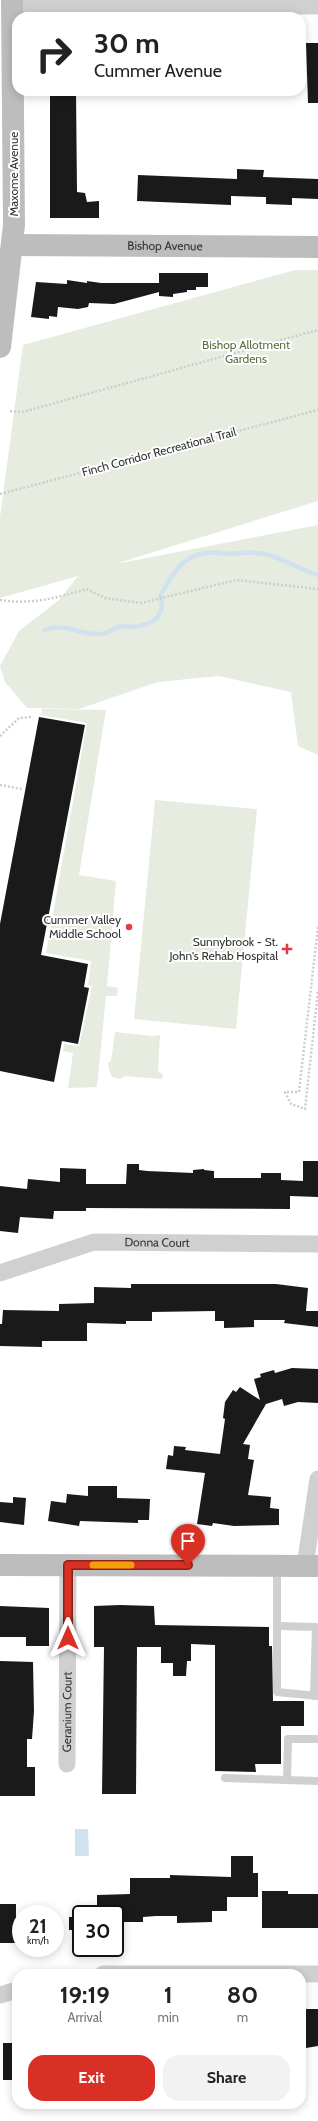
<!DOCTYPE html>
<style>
body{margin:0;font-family:Cabin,sans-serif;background:#f2f2f2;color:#222;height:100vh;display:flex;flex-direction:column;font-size:15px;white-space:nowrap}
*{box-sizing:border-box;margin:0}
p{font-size:13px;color:#767676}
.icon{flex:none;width:22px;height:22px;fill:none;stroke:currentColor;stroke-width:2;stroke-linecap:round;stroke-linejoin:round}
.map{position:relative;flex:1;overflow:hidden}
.drawer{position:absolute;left:12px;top:1969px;width:294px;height:140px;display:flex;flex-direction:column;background:#fff;border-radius:16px;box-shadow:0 2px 10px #0003}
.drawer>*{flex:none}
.guide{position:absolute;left:12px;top:12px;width:294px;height:84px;border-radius:16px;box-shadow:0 2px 10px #0003;background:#fff;color:#222;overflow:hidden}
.speed{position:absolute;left:12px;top:1905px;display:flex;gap:8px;font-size:20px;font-weight:700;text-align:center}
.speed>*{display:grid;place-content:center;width:52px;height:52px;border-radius:50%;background:#fff;box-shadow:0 2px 10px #0003;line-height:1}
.speed small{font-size:10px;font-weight:400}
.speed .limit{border:2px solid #111;border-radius:6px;background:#fff;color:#111}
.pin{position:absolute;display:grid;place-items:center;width:34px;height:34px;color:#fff;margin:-41px -17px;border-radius:50% 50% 50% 0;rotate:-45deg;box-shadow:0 0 4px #0007}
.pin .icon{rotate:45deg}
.me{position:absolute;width:44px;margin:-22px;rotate:0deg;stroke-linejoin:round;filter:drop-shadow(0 0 3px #0008)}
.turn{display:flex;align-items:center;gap:14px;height:84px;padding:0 16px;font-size:18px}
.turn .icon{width:52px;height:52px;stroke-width:2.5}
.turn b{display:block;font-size:28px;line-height:34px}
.eta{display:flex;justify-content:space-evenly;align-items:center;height:68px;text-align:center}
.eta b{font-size:24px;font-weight:800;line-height:28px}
.action{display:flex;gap:8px;margin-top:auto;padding:8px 16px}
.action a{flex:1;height:46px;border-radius:16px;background:#d93025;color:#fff;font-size:16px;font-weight:800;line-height:46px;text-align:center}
.action a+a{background:#f2f2f2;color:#222}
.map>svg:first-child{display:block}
.green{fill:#e6ecdf}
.water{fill:#cfe2ee}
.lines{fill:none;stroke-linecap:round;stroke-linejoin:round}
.stream{stroke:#cfe2ee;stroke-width:4.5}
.building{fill:#1a1a1a}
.path{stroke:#cdcdcd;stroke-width:2.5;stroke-dasharray:2 2;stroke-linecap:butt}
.lane{stroke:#d0d0d0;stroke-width:8}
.street{stroke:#d0d0d0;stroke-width:17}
.secondary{stroke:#bdbdbd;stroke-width:22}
.route-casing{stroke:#8d1f18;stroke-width:10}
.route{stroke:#d93025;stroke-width:7}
.slow{stroke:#f59e0b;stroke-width:7}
.poi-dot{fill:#e63946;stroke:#fff;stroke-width:1.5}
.labels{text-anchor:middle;stroke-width:4;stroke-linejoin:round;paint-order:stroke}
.street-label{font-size:12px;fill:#333;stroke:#fff}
.park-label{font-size:12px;fill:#56703f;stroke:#fff}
.poi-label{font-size:12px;fill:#333;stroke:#fff;text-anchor:end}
</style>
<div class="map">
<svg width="318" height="2121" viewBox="0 0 318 2121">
<rect width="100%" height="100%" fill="#fff"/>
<g class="green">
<polygon points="295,270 318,270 318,501 115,564 318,525 318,755 298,746 291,692 218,676 158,682 79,709 27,708 5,682 0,666 19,631 59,600 78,576 0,598 0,517 23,345"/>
<polygon points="42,709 106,710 79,875 116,881 107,986 118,988 117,996 106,996 97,1087 68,1088 73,1053 63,1051 64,1044 79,1046 92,986 88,985 91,961 46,953 87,723 41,715"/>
<polygon points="155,800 257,809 236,1029 134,1019"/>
<polygon points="115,1032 153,1036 160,1035 158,1071 163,1075 162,1079 125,1076 121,1079 112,1077 109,1070 108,1063 111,1061"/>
</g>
<polygon class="water" points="75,1829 88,1829 89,1856 75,1856"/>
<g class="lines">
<path class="stream" d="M45 630C63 622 81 635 99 634 107 634 112 629 119 627 124 625 129 627 134 627 153 625 167 615 160 596 171 577 181 556 205 553 213 551 222 554 230 554 243 553 256 551 269 555 286 560 301 570 318 575"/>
</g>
<g class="building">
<polygon points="306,43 318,43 318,103 308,103"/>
<polygon points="50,91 76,91 77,192 85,193 87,202 99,201 99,218 50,218"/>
<polygon points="237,169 264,170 263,177 318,179 318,199 292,198 292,205 266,204 266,197 231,196 231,205 137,201 138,175 237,179"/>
<polygon points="159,273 208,273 208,287 196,287 196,290 187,290 187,292 173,294 173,297 159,296 159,292 114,304 89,303 88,307 78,309 58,307 57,317 49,316 49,319 31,317 36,282 67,284 67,280 87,283 87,281 101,283 159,283"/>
<polygon points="39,717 85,725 41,955 88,964 84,987 89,988 78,1044 62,1041 54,1082 0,1071 0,924"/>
<polygon points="303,1161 318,1161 318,1197 290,1196 290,1209 86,1208 86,1211 54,1211 53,1219 20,1217 18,1233 0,1231 0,1186 27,1189 28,1179 60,1182 60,1168 86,1169 86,1184 126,1184 127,1164 139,1164 139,1170 147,1171 193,1173 193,1170 204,1169 204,1170 214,1171 214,1178 261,1178 261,1173 281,1173 281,1180 303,1181"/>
<polygon points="131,1284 276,1284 308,1288 306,1311 318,1311 318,1327 284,1323 285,1320 254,1320 254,1327 224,1328 224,1321 215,1321 215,1311 152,1312 152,1321 126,1321 126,1324 87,1323 87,1341 42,1341 42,1347 0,1346 0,1324 2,1324 3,1310 59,1311 59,1304 94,1303 94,1287 131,1288"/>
<polygon points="292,1368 318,1369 318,1403 298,1402 284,1406 282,1399 266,1404 243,1444 250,1445 248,1459 254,1460 248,1495 271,1497 270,1508 279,1509 279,1525 234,1526 213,1523 212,1526 197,1524 205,1473 166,1469 168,1455 173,1456 174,1446 186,1447 185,1450 220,1454 225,1419 223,1418 225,1402 233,1390 236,1392 240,1387 260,1400 254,1379 261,1377 260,1374 274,1370 275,1373"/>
<polygon points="88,1486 117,1486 117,1498 150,1499 149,1520 138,1520 138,1523 80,1521 79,1526 48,1521 51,1501 66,1503 67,1494 88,1496"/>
<polygon points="13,1497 26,1498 24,1525 0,1522 0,1502 13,1503"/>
<polygon points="120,1605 154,1606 155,1625 269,1627 269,1646 272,1646 273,1701 304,1701 304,1726 281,1726 281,1764 255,1764 256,1772 215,1771 215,1645 191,1644 191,1661 187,1661 186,1676 173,1676 173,1663 161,1663 161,1647 137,1647 136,1794 102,1794 104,1647 94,1647 94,1606"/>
<polygon points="0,1606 49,1608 49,1646 26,1646 26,1637 0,1637"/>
<polygon points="0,1661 33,1662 34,1711 32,1739 27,1739 27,1767 35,1767 35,1796 0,1796"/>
<polygon points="231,1856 253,1856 253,1873 258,1873 258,1897 227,1897 227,1911 212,1911 212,1922 177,1923 177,1916 156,1916 143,1917 143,1922 115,1922 115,1914 97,1914 97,1895 130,1894 130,1878 170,1878 170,1875 231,1877"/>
<polygon points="262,1891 288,1891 288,1894 318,1894 318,1928 262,1928"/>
<polygon points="0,1904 16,1904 16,1917 21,1916 21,1943 0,1943"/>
<rect x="69" y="1917" width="12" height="13"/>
<polygon points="301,2009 318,2009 318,2046 306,2048 301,2043"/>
<rect x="3" y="2043" width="14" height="37"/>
</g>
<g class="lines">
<g class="path">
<polyline points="10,411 23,412 37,408 318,330"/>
<polyline points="0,494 318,410"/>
<path d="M0 600C30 605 58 598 86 589L105 598 141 603 236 580 318 589"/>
<polyline points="0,736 19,718 32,717"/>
<polyline points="0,785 22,789"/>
<polyline points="318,927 299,1092 285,1092 291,1104 305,1109 318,991"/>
</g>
<g class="lane">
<polyline points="277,1566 277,1692 318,1696"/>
<polyline points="277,1626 316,1627 314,1696"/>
<polyline points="225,1778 318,1781"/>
<polyline points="287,1780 288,1739 318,1739"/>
</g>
<g class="street">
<polyline points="12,5 318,6"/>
<path id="s1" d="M0 1273 94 1242 318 1244"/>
<polyline points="305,1566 318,1479"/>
<path id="s2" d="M67 1764 68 1565"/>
<polyline points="103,1974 318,1974"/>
<polyline points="0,1995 17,1990"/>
</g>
<g class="secondary">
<path id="s3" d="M13 245 318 247"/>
<polyline points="0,347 14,225 12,0"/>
<polyline points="0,1565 318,1566"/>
</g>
</g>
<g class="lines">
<defs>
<polyline id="route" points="68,1638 68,1565 188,1565"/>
</defs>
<use href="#route" class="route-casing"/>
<use href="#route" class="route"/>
<polyline class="slow" points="93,1565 131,1565"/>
</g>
<g class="poi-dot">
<circle cx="129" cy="927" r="4"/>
<path d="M285 943h4v4h4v4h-4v4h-4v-4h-4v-4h4z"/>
</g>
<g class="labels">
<g class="street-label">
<text transform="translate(14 174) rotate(-90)" y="4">Maxome Avenue</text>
<text dy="4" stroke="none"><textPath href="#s3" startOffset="152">Bishop Avenue</textPath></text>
<text transform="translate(159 452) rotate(-15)" y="4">Finch Corridor Recreational Trail</text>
<text dy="4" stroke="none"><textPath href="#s1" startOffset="162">Donna Court</textPath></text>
<text dy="4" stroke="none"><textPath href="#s2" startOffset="52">Geranium Court</textPath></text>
</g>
<g class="park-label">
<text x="246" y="349">Bishop Allotment<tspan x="246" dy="14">Gardens</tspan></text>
</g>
<g class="poi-label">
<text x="121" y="924">Cummer Valley<tspan x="121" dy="14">Middle School</tspan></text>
<text x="278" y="946">Sunnybrook - St.<tspan x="278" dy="14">John's Rehab Hospital</tspan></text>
</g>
</g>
</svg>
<div class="speed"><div>21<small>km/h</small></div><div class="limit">30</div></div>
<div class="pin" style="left:188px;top:1565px;background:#d93025"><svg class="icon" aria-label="arrive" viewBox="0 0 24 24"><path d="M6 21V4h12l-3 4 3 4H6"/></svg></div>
<svg class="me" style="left:68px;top:1638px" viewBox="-20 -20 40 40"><path d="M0-17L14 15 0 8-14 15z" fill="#d93025" stroke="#fff" stroke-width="4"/></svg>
<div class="guide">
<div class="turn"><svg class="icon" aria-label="right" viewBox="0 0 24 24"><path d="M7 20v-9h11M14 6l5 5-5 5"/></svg><div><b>30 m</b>Cummer Avenue</div></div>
</div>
<section class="drawer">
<div class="eta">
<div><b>19:19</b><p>Arrival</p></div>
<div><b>1</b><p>min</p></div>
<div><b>80</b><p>m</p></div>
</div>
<div class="action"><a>Exit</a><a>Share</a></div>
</section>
</div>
